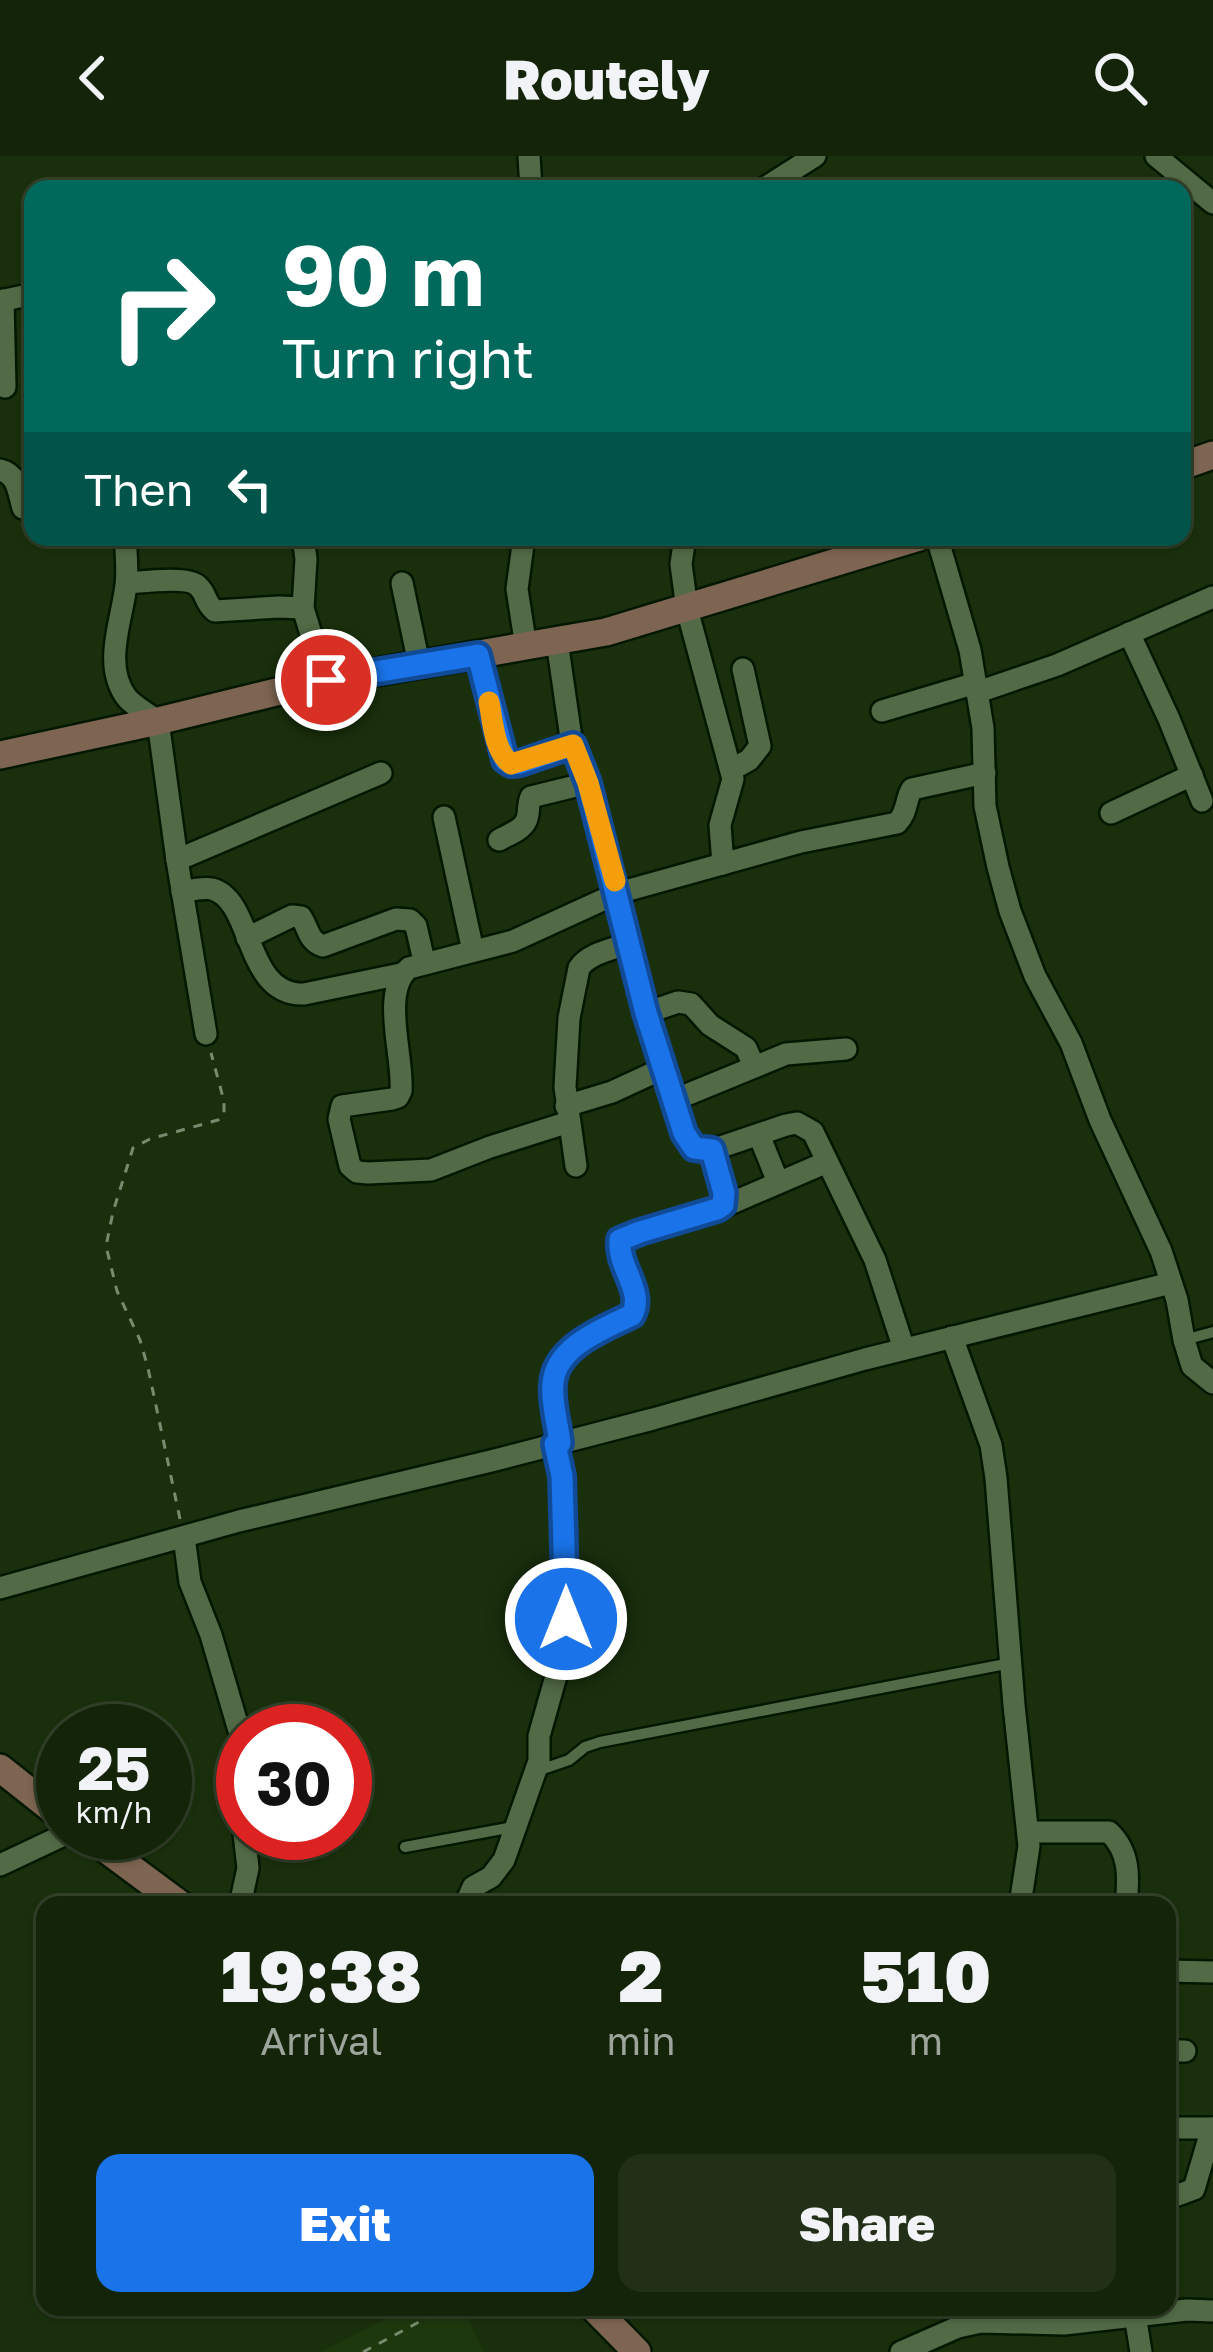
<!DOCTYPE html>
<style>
body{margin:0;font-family:"Golos Text",sans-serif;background:#213017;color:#f1f3f6;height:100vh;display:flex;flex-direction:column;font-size:45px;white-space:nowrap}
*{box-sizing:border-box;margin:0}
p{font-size:39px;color:#9da49c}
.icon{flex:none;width:66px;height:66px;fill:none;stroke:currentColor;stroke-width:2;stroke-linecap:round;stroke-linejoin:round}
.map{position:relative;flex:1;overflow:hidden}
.sheet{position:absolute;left:36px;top:1740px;width:1140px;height:420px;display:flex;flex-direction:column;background:#142409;border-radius:24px;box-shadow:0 3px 9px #0004,0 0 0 3px #33412a}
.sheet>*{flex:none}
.hud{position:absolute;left:24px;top:24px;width:1167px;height:366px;border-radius:24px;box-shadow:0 3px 9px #0004,0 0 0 3px #33412a;background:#00695c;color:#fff;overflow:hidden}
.speed{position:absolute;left:36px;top:1548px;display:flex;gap:24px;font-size:60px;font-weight:700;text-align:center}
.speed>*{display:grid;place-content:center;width:156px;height:156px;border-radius:50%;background:#142409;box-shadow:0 3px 9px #0004,0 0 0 3px #33412a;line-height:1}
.speed small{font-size:30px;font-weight:400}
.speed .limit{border:18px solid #d22;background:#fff;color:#111}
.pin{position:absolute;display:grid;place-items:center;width:102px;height:102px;color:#fff;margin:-51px;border:6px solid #fff;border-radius:50%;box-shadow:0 3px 12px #0007}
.me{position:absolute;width:132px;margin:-66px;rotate:0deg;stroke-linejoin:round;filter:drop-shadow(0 0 9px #0008)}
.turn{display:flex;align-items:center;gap:42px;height:252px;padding:0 60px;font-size:54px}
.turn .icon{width:156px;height:156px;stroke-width:2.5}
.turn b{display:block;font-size:84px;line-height:102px}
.then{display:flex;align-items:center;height:114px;padding:0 60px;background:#0003;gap:24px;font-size:45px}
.eta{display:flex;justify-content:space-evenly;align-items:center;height:204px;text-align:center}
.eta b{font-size:72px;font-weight:800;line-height:84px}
.action{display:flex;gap:24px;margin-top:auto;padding:24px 60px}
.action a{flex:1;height:138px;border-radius:24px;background:#1a73e8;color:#fff;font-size:48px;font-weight:800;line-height:138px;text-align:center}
.action a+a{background:#213017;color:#f1f3f6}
header{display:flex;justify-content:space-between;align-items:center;height:156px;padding:0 60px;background:#142409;font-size:54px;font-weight:800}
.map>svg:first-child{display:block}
.built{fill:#1e380e}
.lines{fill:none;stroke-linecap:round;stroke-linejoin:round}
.lane-casing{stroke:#041700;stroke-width:15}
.street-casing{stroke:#041700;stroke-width:26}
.secondary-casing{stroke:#041700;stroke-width:32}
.path{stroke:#798b6f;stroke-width:3;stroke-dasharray:9 9;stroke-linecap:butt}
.lane{stroke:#526b46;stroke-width:10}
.street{stroke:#526b46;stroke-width:21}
.secondary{stroke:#7e6551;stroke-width:27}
.route-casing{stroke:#114b97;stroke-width:30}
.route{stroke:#1a73e8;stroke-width:21}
.slow{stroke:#f59e0b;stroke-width:21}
</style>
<header><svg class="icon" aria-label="back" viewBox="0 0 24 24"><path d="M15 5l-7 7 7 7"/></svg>Routely<svg class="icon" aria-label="search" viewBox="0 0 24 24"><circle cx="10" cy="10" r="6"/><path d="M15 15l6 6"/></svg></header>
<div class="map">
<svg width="1213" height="2196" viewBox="0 0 1213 2196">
<rect width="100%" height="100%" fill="#1a300c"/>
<polygon class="built" points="409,2151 463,2151 484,2196 321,2196"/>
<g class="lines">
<defs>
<g id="lane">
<polyline points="1184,1184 1213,1176"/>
<polyline points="537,1615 569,1604 585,1591 600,1586 1011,1507"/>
<polyline points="405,1691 513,1671"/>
</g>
<g id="street">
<polyline points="529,0 531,33"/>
<polyline points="1156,0 1213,47"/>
<polyline points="763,33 815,0"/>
<polyline points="3,144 5,231"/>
<polyline points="0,145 33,138"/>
<path d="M0 314C18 318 18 336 23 352"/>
<path d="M125 381C126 397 128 413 126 429 122 465 102 509 127 542 135 551 148 558 158 565L177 704 206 878"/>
<polyline points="303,381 306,403 303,452 325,524"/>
<polyline points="524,381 517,433 526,491"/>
<polyline points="685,381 681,408 687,453 733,623 720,669 723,708"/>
<polyline points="937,381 970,494 983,572 985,650 998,711 1010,755 1035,820 1071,887 1100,964 1161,1095 1177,1144 1184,1184 1192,1210 1213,1227"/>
<path d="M127 427C142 426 188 420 198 430 207 438 204 446 215 455L279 451 303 452"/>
<polyline points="402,427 419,508"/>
<polyline points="1129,477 1169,563 1202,645"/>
<polyline points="557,485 571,582 588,627 646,857 688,986 701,994 712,994 786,969 797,967 813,976 875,1104 904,1193"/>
<polyline points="478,499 505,604 511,607 520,607 573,589"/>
<polyline points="978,536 1057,509 1213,441"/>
<polyline points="882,555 976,527"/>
<polyline points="731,614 749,604 760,590 743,513"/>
<polyline points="1111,657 1192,619"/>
<polyline points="444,661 473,795"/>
<path d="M499 684C508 679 522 674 526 665 530 657 527 649 531 641L588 627"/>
<polyline points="177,704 381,617"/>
<path d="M182 736C192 734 202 731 212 733 254 744 244 840 304 838L401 818"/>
<path d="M247 782 292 760 301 761C309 773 308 785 323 790L396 763 410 764 416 770 424 805"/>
<polyline points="646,857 678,846 691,848 710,869 746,892 754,910"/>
<polyline points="674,944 786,898 846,893"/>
<polyline points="566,950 612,936 664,912"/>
<path d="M569 966 490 991 431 1014 368 1017 357 1016 350 1010 339 963 342 950 392 943 398 941 401 935C404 901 380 836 409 812L513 785 618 737 801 686 897 667C908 656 905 644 912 633L985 617"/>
<polyline points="759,979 778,1026"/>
<path d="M576 1010 565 931 569 862 579 812C589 797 614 793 630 787"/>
<polyline points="718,1053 827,1006"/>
<polyline points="952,1181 991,1289 996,1322 1014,1549 1029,1690 1020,1749"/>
<path d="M560 1287C558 1268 551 1247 553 1228 555 1190 603 1173 632 1159 645 1135 616 1113 619 1085L640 1075 717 1053 723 1049 724 1037 712 994"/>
<polyline points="184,1381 190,1426 211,1479 243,1588"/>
<polyline points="0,1432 239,1365 491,1305 653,1263 865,1203 1171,1127"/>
<path d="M1028 1676H1109C1130 1696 1129 1721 1126 1749"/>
<polyline points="0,1709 68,1677"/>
<polyline points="240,1749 248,1712 244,1677"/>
<polyline points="465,1749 473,1731 491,1721 504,1704 539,1605 539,1580 560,1506 567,1443 561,1320 555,1289"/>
<polyline points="1167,1815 1213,1816"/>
<polyline points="1167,1895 1185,1895"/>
<polyline points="1167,1972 1213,1972"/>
<polyline points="1167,2043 1194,2033 1212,1972"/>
<polyline points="1135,2159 1141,2196"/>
<polyline points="901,2196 958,2171 981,2166 1064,2168 1187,2154 1213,2155"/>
</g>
<g id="secondary">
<polyline points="1182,310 1213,299"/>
<polyline points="0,599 158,565 313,527 606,476 919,381"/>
<polyline points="0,1612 63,1662"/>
<polyline points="84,1677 181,1749"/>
<polyline points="593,2151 637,2196"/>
</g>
</defs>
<use href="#lane" class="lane-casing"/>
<use href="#street" class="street-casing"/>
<use href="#secondary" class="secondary-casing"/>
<g class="path">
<polyline points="180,1363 148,1212 140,1184 117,1135 106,1090 113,1056 133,992 150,983 218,964 224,959 224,945 211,897"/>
<polyline points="363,2196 447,2151"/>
</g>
<use href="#lane" class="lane"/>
<use href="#street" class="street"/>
<use href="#secondary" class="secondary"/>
</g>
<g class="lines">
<defs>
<path id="route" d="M326 524 478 499 505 604 511 608 520 607 573 589 588 627 646 857 684 977 694 992 712 994 724 1037 723 1049 717 1053 640 1076 620 1084C617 1111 645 1135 632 1159 603 1173 555 1191 553 1228 551 1247 558 1268 560 1287L555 1288 562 1320 566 1463"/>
</defs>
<use href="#route" class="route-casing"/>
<use href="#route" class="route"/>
<path class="slow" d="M489 546C493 566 494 595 511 608L573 589 588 627 615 725"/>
</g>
</svg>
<div class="speed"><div>25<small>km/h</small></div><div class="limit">30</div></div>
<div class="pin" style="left:326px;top:524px;background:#d93025"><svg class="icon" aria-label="arrive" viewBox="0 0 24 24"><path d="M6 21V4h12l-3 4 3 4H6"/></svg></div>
<svg class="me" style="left:566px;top:1463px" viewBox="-20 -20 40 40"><circle r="17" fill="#1a73e8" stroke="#fff" stroke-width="3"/><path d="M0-11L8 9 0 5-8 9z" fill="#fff"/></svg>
<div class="hud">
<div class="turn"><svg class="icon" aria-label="right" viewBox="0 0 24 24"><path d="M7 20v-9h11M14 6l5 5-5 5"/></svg><div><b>90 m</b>Turn right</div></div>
<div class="then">Then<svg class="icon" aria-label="left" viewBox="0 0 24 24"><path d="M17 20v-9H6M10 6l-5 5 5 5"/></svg></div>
</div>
<section class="sheet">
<div class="eta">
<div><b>19:38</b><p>Arrival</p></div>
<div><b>2</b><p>min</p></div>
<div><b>510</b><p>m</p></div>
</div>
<div class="action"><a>Exit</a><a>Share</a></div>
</section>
</div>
